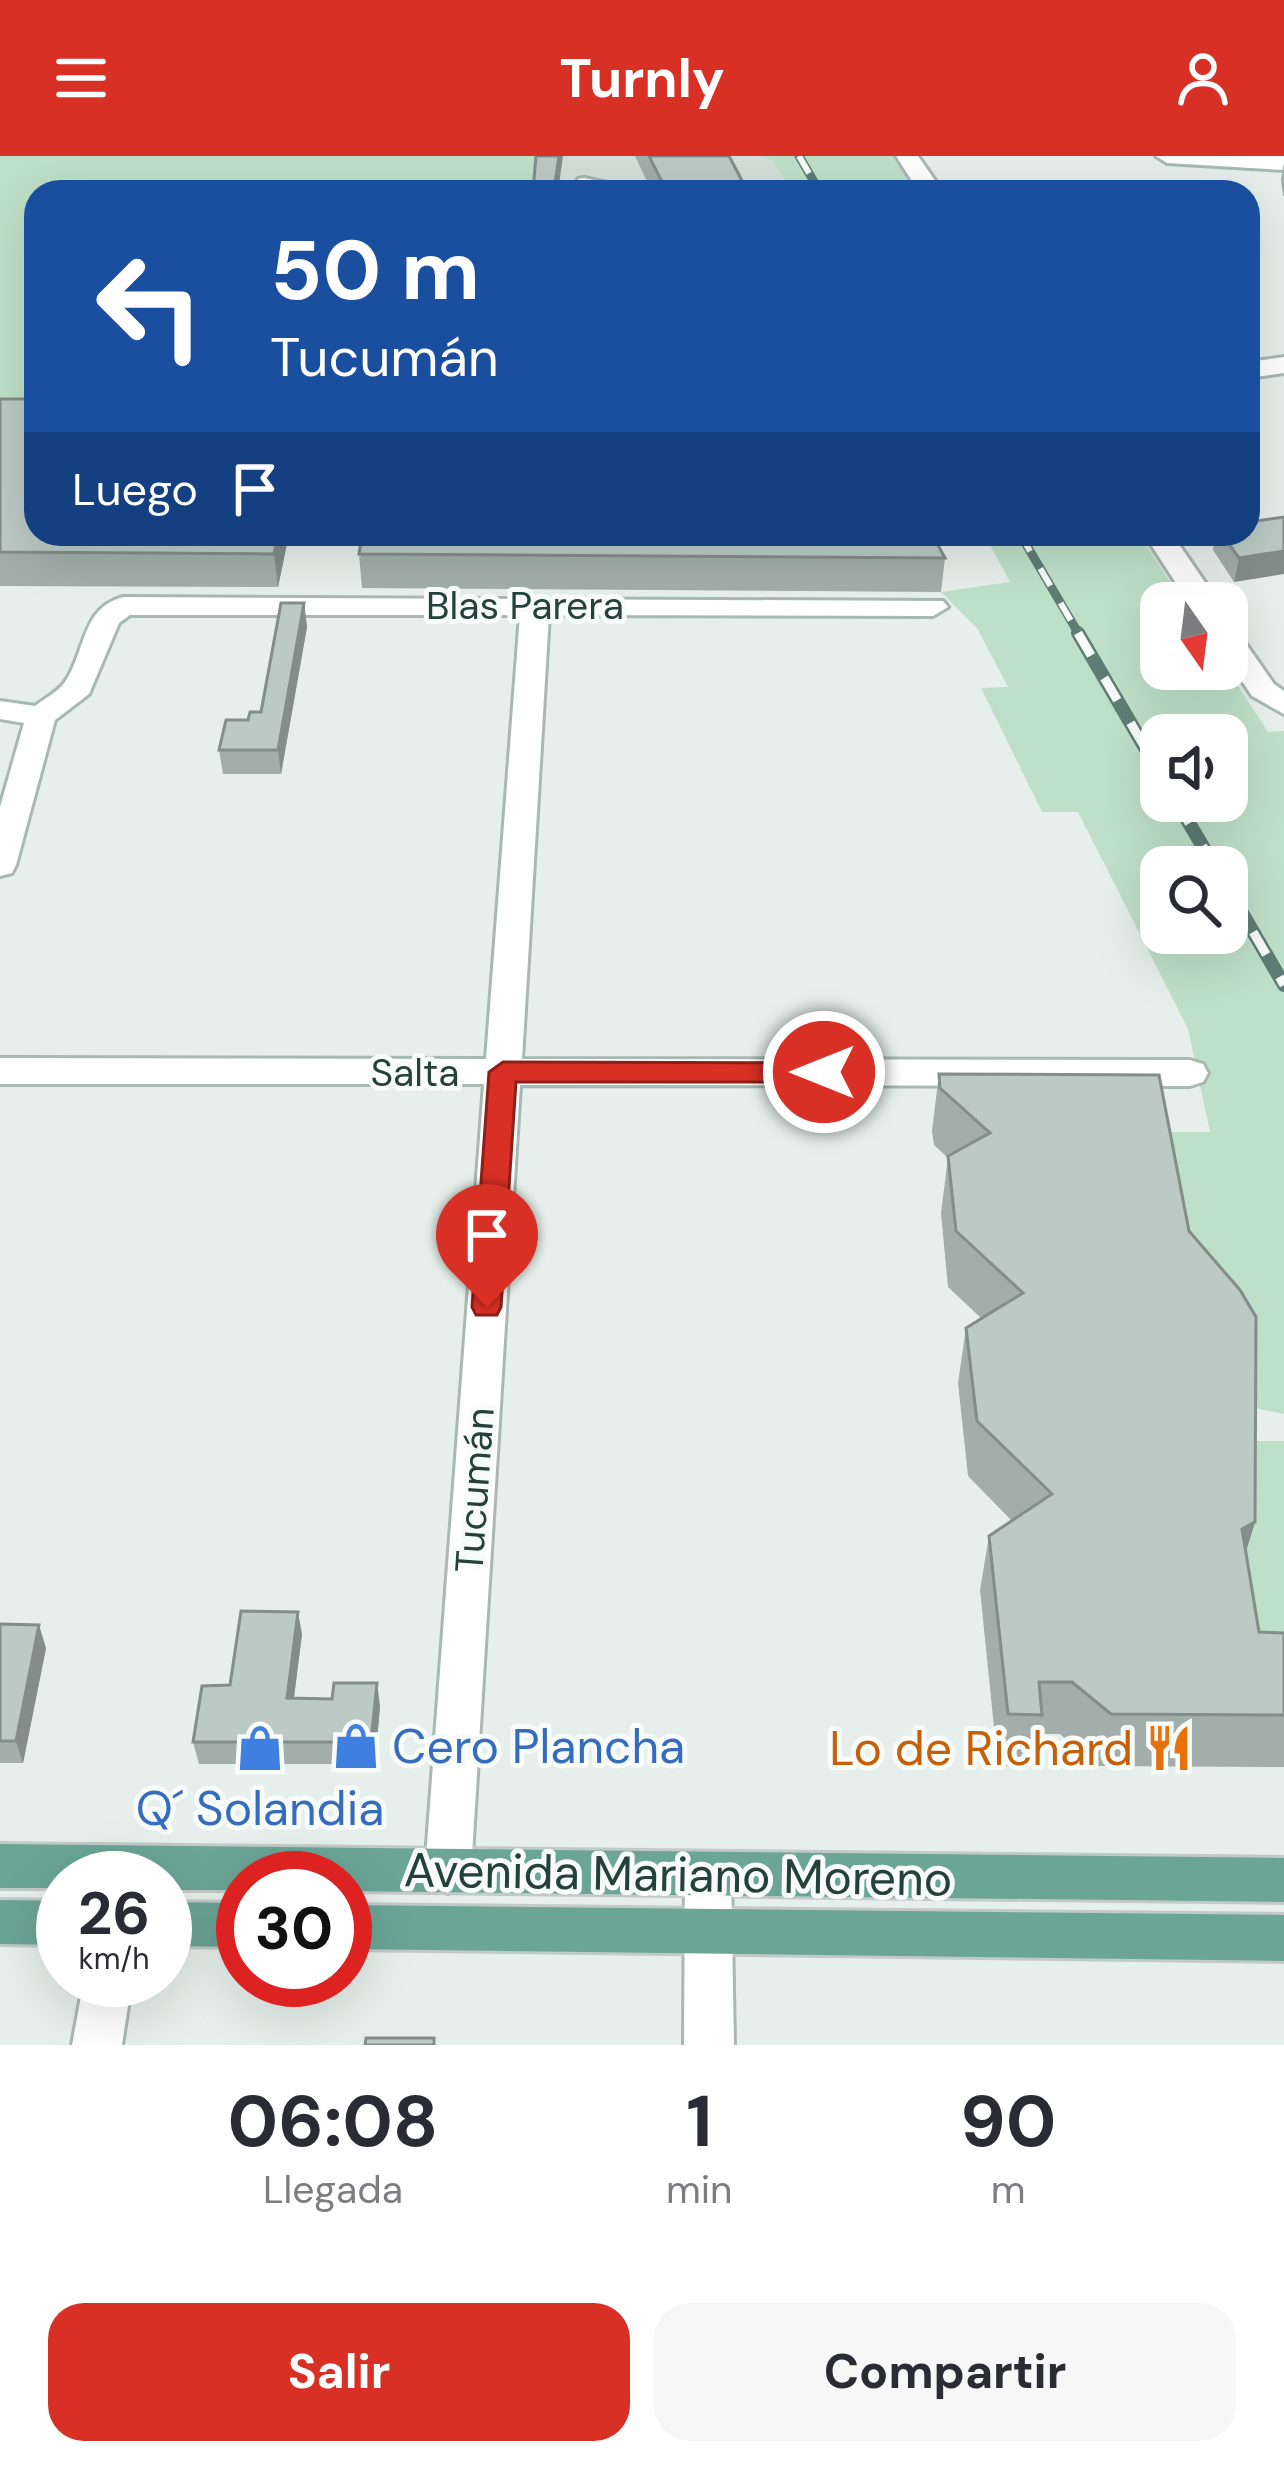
<!DOCTYPE html>
<html lang="es">
<meta charset="utf-8">
<style>
body{margin:0;font-family:"DM Sans",sans-serif;background:#f7f7f7;color:#2b2b33;height:100vh;display:flex;flex-direction:column;font-size:45px;white-space:nowrap}
*{box-sizing:border-box;margin:0}
p{font-size:39px;color:#7c7c81}
.icon{flex:none;width:66px;height:66px;fill:none;stroke:currentColor;stroke-width:2;stroke-linecap:round;stroke-linejoin:round}
.map{position:relative;height:1889px;overflow:hidden}
.details{display:flex;flex-direction:column;background:#fff;flex:1}
.details>*{flex:none}
.top-card{position:absolute;left:24px;top:24px;width:1236px;height:366px;border-radius:36px;box-shadow:0 12px 48px #0002;background:#1a4fa0;color:#fff;overflow:hidden}
.needle{width:78px;rotate:166deg}
.controls{position:absolute;left:1140px;top:426px;display:grid;gap:24px}
.controls a{display:grid;place-items:center;width:108px;height:108px;border-radius:24px;background:#fff;box-shadow:0 12px 48px #0002;font-size:60px}
.speed{position:absolute;left:36px;top:1695px;display:flex;gap:24px;font-size:60px;font-weight:700;text-align:center}
.speed>*{display:grid;place-content:center;width:156px;height:156px;border-radius:50%;background:#fff;box-shadow:0 12px 48px #0002;line-height:1}
.speed small{font-size:30px;font-weight:400}
.speed .limit{border:18px solid #d22;background:#fff;color:#111}
.pin{position:absolute;display:grid;place-items:center;width:102px;height:102px;color:#fff;margin:-123px -51px;border-radius:50% 50% 50% 0;rotate:-45deg;box-shadow:0 0 12px #0007}
.pin .icon{rotate:45deg}
.me{position:absolute;width:132px;margin:-66px;rotate:270deg;stroke-linejoin:round;filter:drop-shadow(0 0 9px #0008)}
.turn{display:flex;align-items:center;gap:42px;height:252px;padding:0 48px;font-size:54px}
.turn .icon{width:156px;height:156px;stroke-width:2.5}
.turn b{display:block;font-size:84px;line-height:102px}
.then{display:flex;align-items:center;height:114px;padding:0 48px;background:#0003;gap:24px;font-size:45px}
.eta{display:flex;justify-content:space-evenly;align-items:center;height:204px;text-align:center}
.eta b{font-size:72px;font-weight:700;line-height:84px}
.button{display:flex;gap:24px;margin-top:auto;padding:24px 48px}
.button a{flex:1;height:138px;border-radius:36px;background:#d93025;color:#fff;font-size:48px;font-weight:700;line-height:138px;text-align:center}
.button a+a{background:#f7f7f7;color:#2b2b33}
header{display:flex;justify-content:space-between;align-items:center;height:156px;padding:0 48px;background:#d93025;color:#fff;font-size:54px;font-weight:700}
.map>svg:first-child{display:block}
.built{fill:#d4dfda}
.green{fill:#bfe0c8;fill-rule:evenodd}
.lines{fill:none;stroke-linecap:round;stroke-linejoin:round}
.service-casing{stroke:#a8b8b2;stroke-width:6}
.minor-casing{stroke:#a8b8b2;stroke-width:6}
.tertiary-casing{stroke:#a8b8b2;stroke-width:6}
.secondary-casing{stroke:#a4bbb3;stroke-width:6}
.primary-casing{stroke:#c2cac8;stroke-width:6}
.service{fill:#fff;fill-rule:evenodd}
.minor{fill:#fff;fill-rule:evenodd}
.tertiary{fill:#fff;fill-rule:evenodd}
.secondary{fill:#fff;fill-rule:evenodd}
.primary{fill:#6aa596;fill-rule:evenodd}
.rail-far1-casing{stroke:#5f7d75;stroke-width:9}
.rail-casing{stroke:#5f7d75;stroke-width:14}
.rail-far1{stroke:#f7fbf9;stroke-width:6;stroke-dasharray:20;stroke-linecap:butt}
.rail{stroke:#f7fbf9;stroke-width:9;stroke-dasharray:26;stroke-linecap:butt}
.wall{fill:#a1aea9}
.shaded-wall{fill:#838d89}
.building{fill:#bbcac4;stroke:#838d89;stroke-width:3}
.route{fill:#d93025;stroke:#8d1f18;stroke-width:3}
.labels{text-anchor:middle;stroke-width:10;stroke-linejoin:round;paint-order:stroke}
.street-label{font-size:39px;fill:#24423a;stroke:#f7fbf9}
.near-shop-label{font-size:48px;fill:#366cbe;stroke:#f7fbf9;text-anchor:start}
.near-food-label{font-size:48px;fill:#c56008;stroke:#f7fbf9;text-anchor:end}
.near-street-label{font-size:48px;fill:#24423a;stroke:#f7fbf9}
</style>
<header><svg class="icon" aria-label="menu" viewBox="0 0 24 24"><path d="M4 6h16M4 12h16M4 18h16"/></svg>Turnly<svg class="icon" aria-label="person" viewBox="0 0 24 24"><circle cx="12" cy="8" r="4"/><path d="M4 21q1-7 8-7t8 7"/></svg></header>
<div class="map">
<svg width="1284" height="1889" viewBox="0 0 1284 1889">
<rect width="100%" height="100%" fill="#e6efeb"/>
<polygon class="built" points="539,0 760,0 773,5 791,36 536,36"/>
<g class="green">
<polygon points="0,0 539,0 536,36 36,36 36,247 0,247"/>
<polygon points="760,0 893,0 917,36 791,36 773,5"/>
<path d="M984 378H1139L1184 447H1161V513H1227L1268 576 1284 575V1258L1241 1249 1147 976H1210L1188 873 1078 656H1042L981 532 1008 531 977 472 941 436 1010 426ZM1161 579H1227V645H1161ZM1161 711H1227V777H1161Z"/>
<polygon points="1240,1285 1284,1285 1284,1530 1241,1529"/>
</g>
<g class="lines">
<defs>
<polygon id="service" points="584,22 631,32 634,36 578,31 578,23"/>
<g id="minor">
<polygon points="896,0 918,0 943,36 919,36"/>
<polygon points="1284,201 1284,217 1248,222 1248,206"/>
<polygon points="1144,378 1172,378 1219,447 1189,447"/>
<path d="M123 441 943 445 948 451 933 460 549 459 522 903 1190 904 1203 908 1208 917 1203 926 1190 930 520 929 471 1715 464 1730 448 1737 432 1730 425 1715 484 928H0V902L486 903 520 459H130L119 467 89 538 55 564 16 709 12 717 0 720V651L24 567 0 563V545L35 550C44 543 59 535 65 526 86 496 81 452 123 441Z"/>
<polygon points="1227,472 1237,475 1274,528 1284,535 1284,558 1252,540 1227,503"/>
<polygon points="708,1696 725,1703 731,1718 734,1889 684,1889 685,1718 691,1703"/>
</g>
<polygon id="tertiary" points="84,1824 132,1824 122,1889 72,1889"/>
<polygon id="secondary" points="1156,0 1284,0 1284,14 1167,7"/>
<g id="primary">
<polygon points="0,1688 1284,1702 1284,1746 345,1735 345,1722 243,1722 243,1734 165,1734 165,1722 63,1722 63,1732 0,1732"/>
<polygon points="0,1744 63,1745 63,1789 0,1788"/>
<polygon points="165,1746 243,1747 243,1791 165,1790"/>
<polygon points="345,1749 1284,1759 1284,1805 345,1793"/>
</g>
</defs>
<use href="#service" class="service-casing"/>
<use href="#minor" class="minor-casing"/>
<use href="#tertiary" class="tertiary-casing"/>
<use href="#secondary" class="secondary-casing"/>
<use href="#primary" class="primary-casing"/>
<use href="#service" class="service"/>
<use href="#minor" class="minor"/>
<use href="#tertiary" class="tertiary"/>
<use href="#secondary" class="secondary"/>
<use href="#primary" class="primary"/>
<defs>
<g id="rail-far1">
<polyline points="799,0 820,36"/>
<polyline points="1020,378 1080,480"/>
</g>
<g id="rail">
<polyline points="1078,477 1161,619"/>
<polyline points="1176,645 1215,711"/>
<polyline points="1227,731 1284,829"/>
</g>
</defs>
<use href="#rail-far1" class="rail-far1-casing"/>
<use href="#rail" class="rail-casing"/>
<use href="#rail-far1" class="rail-far1"/>
<use href="#rail" class="rail"/>
</g>
<g class="wall">
<polygon points="635,0 729,0 748,36 652,36"/>
<polygon points="1284,7 1284,40 1283,40 1281,23"/>
<polygon points="0,243 36,378 289,378 278,431 0,430"/>
<polygon points="1216,378 1248,378 1234,426 1213,394"/>
<polygon points="359,398 945,402 941,436 362,432"/>
<polygon points="304,447 307,471 281,618 223,618 219,594 248,564 261,556"/>
<polygon points="939,918 1189,1075 1255,1366 1246,1396 1259,1476 1284,1477 1284,1611 1097,1610 1060,1578 1038,1578 1031,1611 998,1610 980,1434 989,1380 1012,1365 968,1320 958,1227 966,1172 981,1162 948,1131 941,1057 948,1002 934,989 932,975"/>
<polygon points="0,1468 46,1492 23,1607 0,1607"/>
<polygon points="302,1478 294,1542 380,1550 375,1608 199,1608 193,1586 230,1529"/>
</g>
<g class="shaded-wall">
<polygon points="559,0 563,0 558,36 554,36"/>
<polygon points="278,378 289,378 278,431 274,398"/>
<polygon points="1284,395 1284,418 1234,426 1239,402"/>
<polygon points="304,447 307,471 281,618 278,594"/>
<polygon points="1255,1366 1238,1421 1242,1373"/>
<polygon points="298,1456 302,1478 291,1564 287,1542"/>
<polygon points="39,1469 46,1492 23,1607 16,1585"/>
<polygon points="377,1527 380,1550 375,1608 371,1586"/>
</g>
<g class="building">
<polygon points="536,0 559,0 554,34 533,34"/>
<polygon points="649,0 729,0 748,36 667,36"/>
<polygon points="0,243 36,243 36,378 278,378 274,398 0,396"/>
<polygon points="1284,361 1284,395 1239,402 1222,378 1248,378 1248,366"/>
<polygon points="362,378 932,378 945,402 359,398"/>
<polygon points="281,447 304,447 278,594 219,594 226,564 248,564 250,556 261,556"/>
<polygon points="939,918 1159,919 1189,1075 1240,1134 1256,1161 1255,1366 1242,1373 1259,1476 1284,1477 1284,1559 1111,1558 1072,1526 1039,1526 1042,1559 1008,1558 989,1380 1052,1338 977,1265 966,1172 1023,1137 956,1075 948,1000 990,977 940,932"/>
<polygon points="241,1455 298,1456 287,1542 332,1543 334,1527 377,1527 371,1586 193,1586 202,1530 230,1529"/>
<polygon points="0,1468 39,1469 16,1585 0,1585"/>
<polygon points="366,1882 434,1882 434,1889 365,1889"/>
</g>
<polygon class="route" points="503,906 824,907 837,916 824,926 516,926 501,1151 497,1159 476,1159 472,1151 489,916"/>
<defs>
<symbol id="shop-bare" viewBox="-9 -9 18 18"><path d="M-5-2.5h2.3a2.7 3.5 0 0 1 5.4 0H5L5.5 6h-11ZM-1.5-2.5h3a1.5 2.3 0 0 0-3 0Z" fill="#3f7fe0" stroke="#f7fbf9" stroke-width="2.5" paint-order="stroke"/></symbol>
<symbol id="restaurant-bare" viewBox="-9 -9 18 18"><path d="M-5-6h1v4h1v-4h1v4h1v-4h1v5L-1.5 .5V6h-2V.5L-5-1ZM5-6V6H3V1.5H1.5Q1.5-4 5-6Z" fill="#e8710a" stroke="#f7fbf9" stroke-width="2.5" paint-order="stroke"/></symbol>
</defs>
<g fill-rule="evenodd">
<use href="#shop-bare" x="323" y="1557" width="66" height="66"/>
<use href="#shop-bare" x="227" y="1559" width="66" height="66"/>
<use href="#restaurant-bare" x="1136" y="1559" width="66" height="66"/>
</g>
<g class="labels">
<g class="street-label">
<text x="525" y="463">Blas Parera</text>
<text x="415" y="930">Salta</text>
<text transform="translate(474 1334) rotate(-86)" y="14">Tucumán</text>
</g>
<g class="near-shop-label">
<text x="392" y="1607">Cero Plancha</text>
<text x="260" y="1669" text-anchor="middle">Q´ Solandia</text>
</g>
<g class="near-food-label">
<text x="1133" y="1609">Lo de Richard</text>
</g>
<g class="near-street-label">
<text transform="translate(678 1718) rotate(1)" y="17">Avenida Mariano Moreno</text>
</g>
</g>
</svg>
<div class="controls">
<a><svg class="needle" viewBox="-14 -14 28 28"><path d="M0-13l5 13h-10z" fill="#e53935"/><path d="M0 13l5-13h-10z" fill="#7c7c81"/></svg></a>
<a><svg class="icon" aria-label="sound" viewBox="0 0 24 24"><path d="M4 9h4l5-4v14l-5-4H4zM17 9q2 3 0 6"/></svg></a>
<a><svg class="icon" aria-label="search" viewBox="0 0 24 24"><circle cx="10" cy="10" r="6"/><path d="M15 15l6 6"/></svg></a>
</div>
<div class="speed"><div>26<small>km/h</small></div><div class="limit">30</div></div>
<div class="pin" style="left:487px;top:1151px;background:#d93025"><svg class="icon" aria-label="arrive" viewBox="0 0 24 24"><path d="M6 21V4h12l-3 4 3 4H6"/></svg></div>
<svg class="me" style="left:824px;top:916px" viewBox="-20 -20 40 40"><circle r="17" fill="#d93025" stroke="#fff" stroke-width="3"/><path d="M0-11L8 9 0 5-8 9z" fill="#fff"/></svg>
<div class="top-card">
<div class="turn"><svg class="icon" aria-label="left" viewBox="0 0 24 24"><path d="M17 20v-9H6M10 6l-5 5 5 5"/></svg><div><b>50 m</b>Tucumán</div></div>
<div class="then">Luego<svg class="icon" aria-label="arrive" viewBox="0 0 24 24"><path d="M6 21V4h12l-3 4 3 4H6"/></svg></div>
</div>
</div>
<section class="details">
<div class="eta">
<div><b>06:08</b><p>Llegada</p></div>
<div><b>1</b><p>min</p></div>
<div><b>90</b><p>m</p></div>
</div>
<div class="button"><a>Salir</a><a>Compartir</a></div>
</section>
